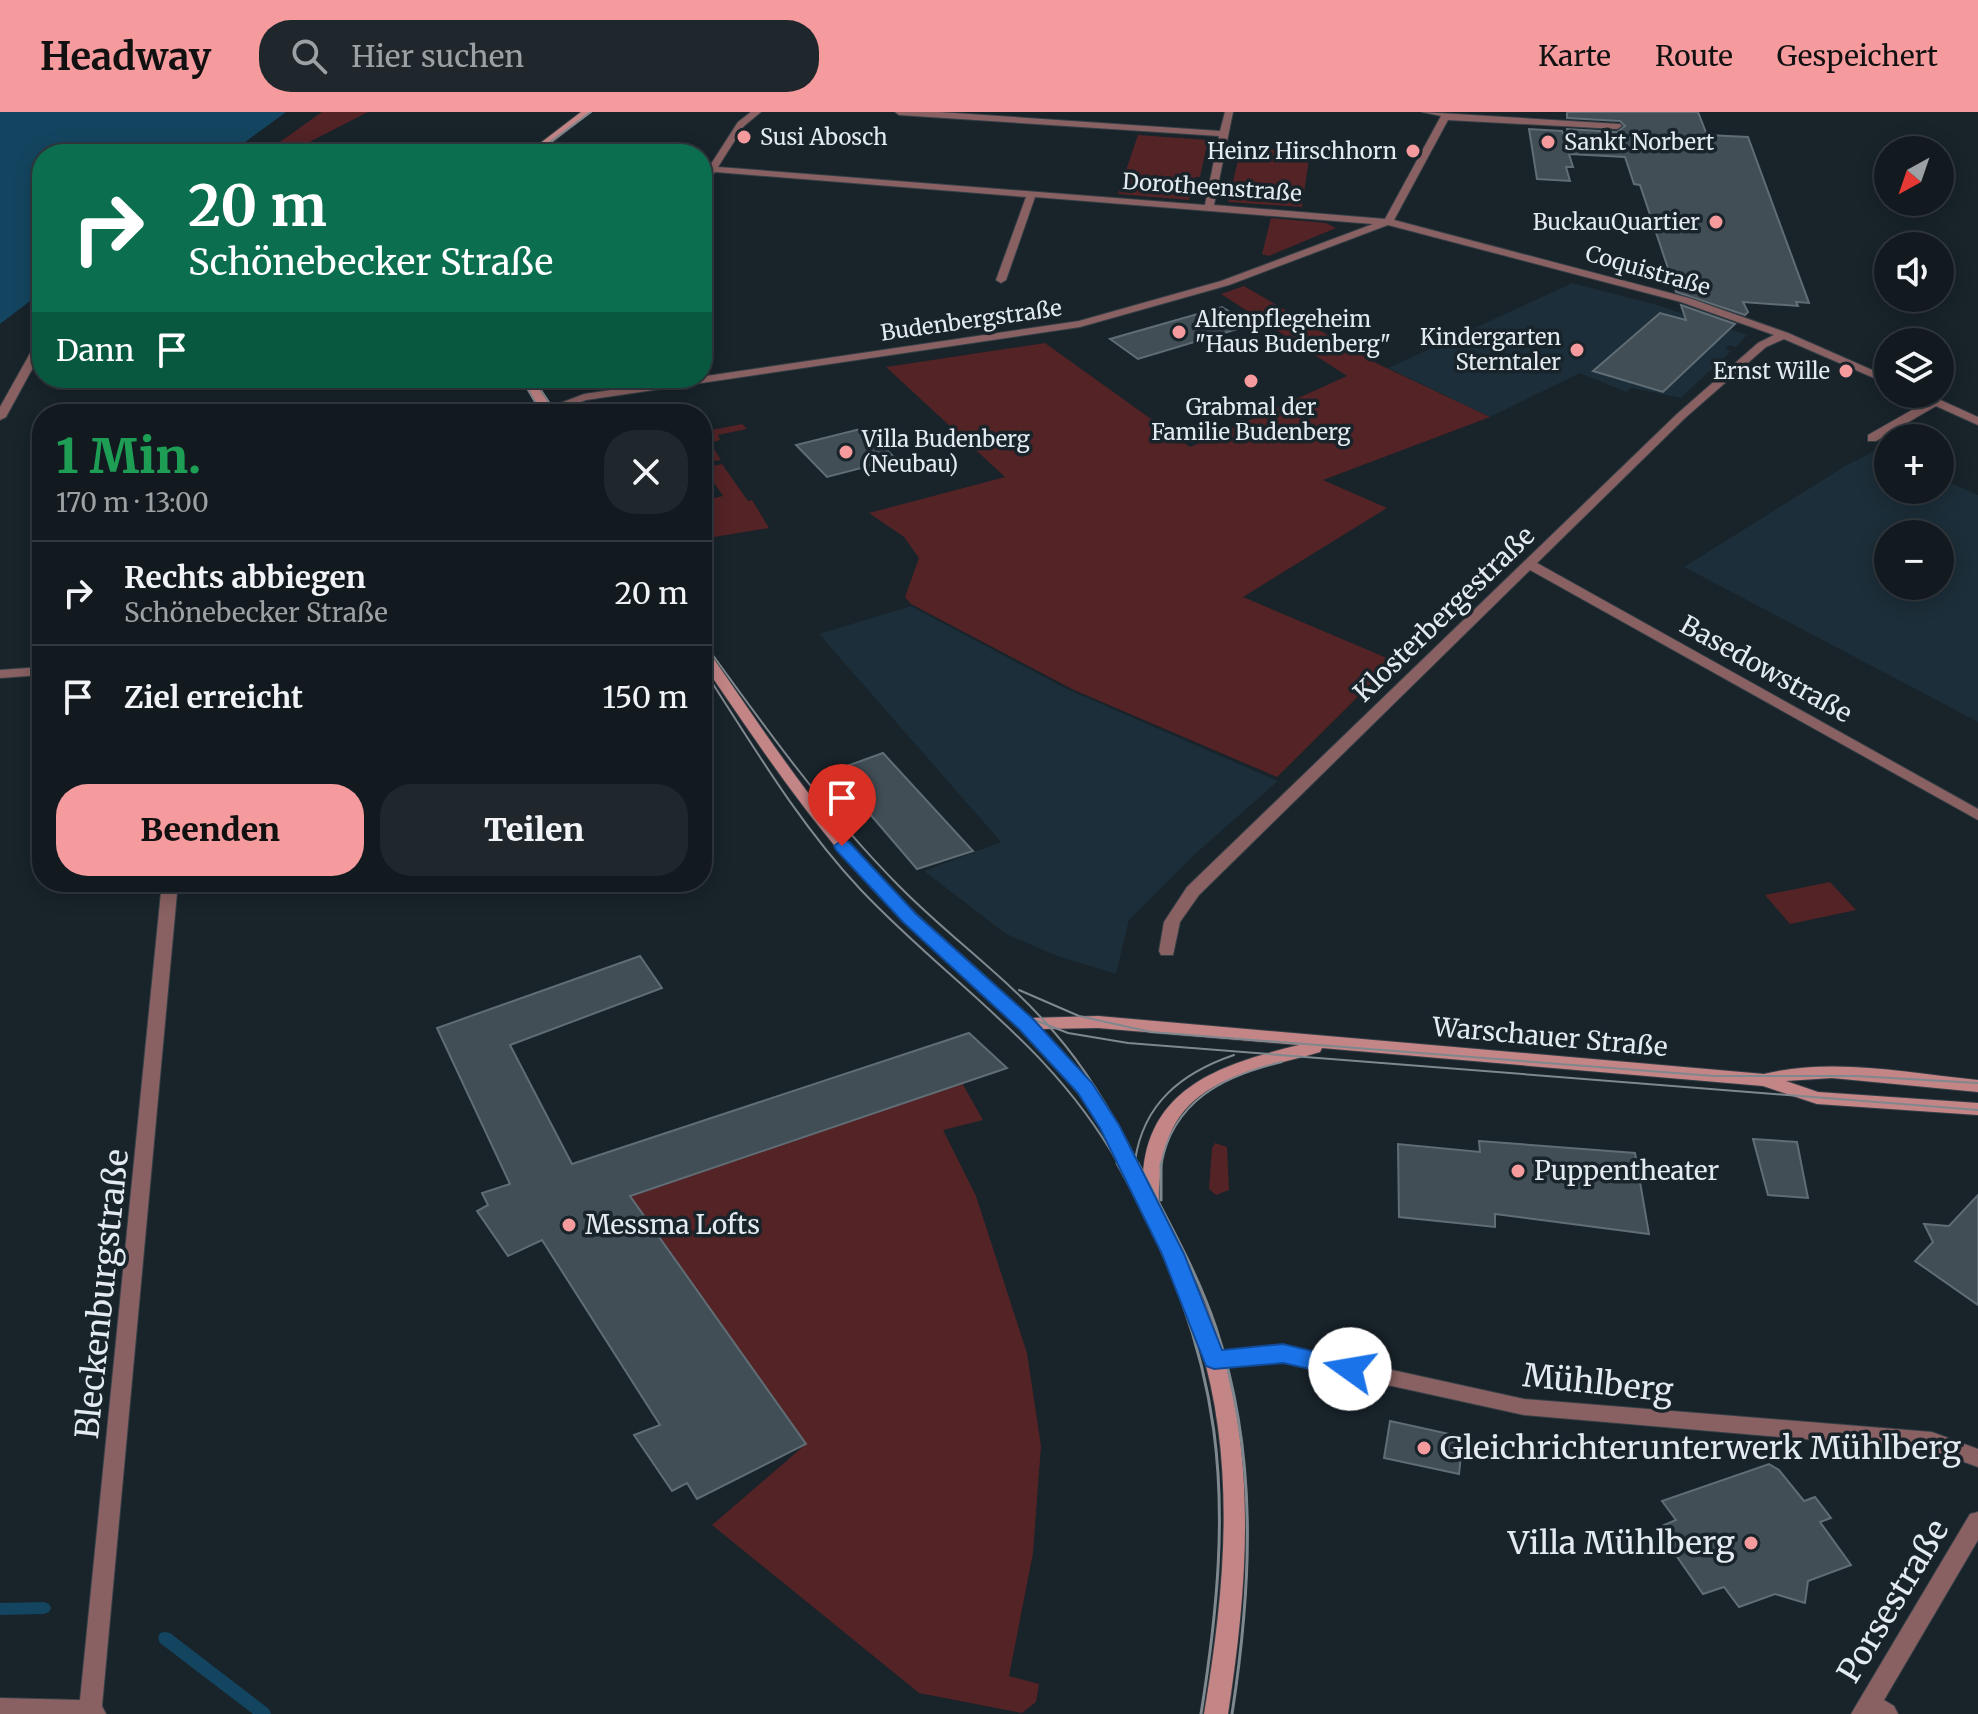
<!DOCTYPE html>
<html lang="de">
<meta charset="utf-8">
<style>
body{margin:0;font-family:Merriweather,serif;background:#1f272d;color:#f1f3f6;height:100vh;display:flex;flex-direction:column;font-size:30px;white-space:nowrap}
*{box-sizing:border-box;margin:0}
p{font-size:26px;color:#9ca1a5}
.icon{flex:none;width:44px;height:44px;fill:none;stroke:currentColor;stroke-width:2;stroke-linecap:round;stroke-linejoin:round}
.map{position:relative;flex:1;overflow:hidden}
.side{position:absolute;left:32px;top:292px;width:680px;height:488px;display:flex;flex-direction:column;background:#121a20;border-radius:32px;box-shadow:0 4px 20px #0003,0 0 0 2px #31383e}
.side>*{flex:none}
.top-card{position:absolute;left:32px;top:32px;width:680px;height:244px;border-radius:32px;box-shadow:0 4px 20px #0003,0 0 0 2px #31383e;background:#0b6e4f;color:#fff;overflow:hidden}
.needle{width:52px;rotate:220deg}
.buttons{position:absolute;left:1874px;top:24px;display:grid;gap:16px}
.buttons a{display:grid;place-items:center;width:80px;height:80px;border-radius:50%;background:#121a20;box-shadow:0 4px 20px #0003,0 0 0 2px #31383e;font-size:40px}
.pin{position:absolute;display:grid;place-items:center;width:68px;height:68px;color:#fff;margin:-82px -34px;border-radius:50% 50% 50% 0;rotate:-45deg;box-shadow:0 0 8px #0007}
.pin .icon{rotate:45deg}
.me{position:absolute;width:88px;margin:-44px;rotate:283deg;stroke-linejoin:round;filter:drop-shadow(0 0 6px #0008)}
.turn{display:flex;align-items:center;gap:28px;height:168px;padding:0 24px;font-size:36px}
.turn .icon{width:104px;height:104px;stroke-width:2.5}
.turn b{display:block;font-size:56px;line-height:68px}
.then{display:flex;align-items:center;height:76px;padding:0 24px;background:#0003;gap:16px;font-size:30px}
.round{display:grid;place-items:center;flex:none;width:84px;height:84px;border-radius:32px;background:#1f272d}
.summary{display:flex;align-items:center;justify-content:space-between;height:136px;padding:0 24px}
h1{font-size:48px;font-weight:800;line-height:60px;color:#1e9e55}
.button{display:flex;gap:16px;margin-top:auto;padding:16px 24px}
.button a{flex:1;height:92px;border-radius:32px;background:#f59b9e;color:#111;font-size:32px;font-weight:800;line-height:92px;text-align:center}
.button a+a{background:#1f272d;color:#f1f3f6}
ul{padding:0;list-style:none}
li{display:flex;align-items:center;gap:24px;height:104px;padding:0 24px;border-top:2px solid #31383e}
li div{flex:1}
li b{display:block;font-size:30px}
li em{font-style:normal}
header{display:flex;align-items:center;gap:48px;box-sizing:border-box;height:112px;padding:0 40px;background:#f59b9e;color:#111}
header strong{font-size:38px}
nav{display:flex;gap:44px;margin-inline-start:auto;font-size:28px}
.search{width:560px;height:72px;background:#1f272d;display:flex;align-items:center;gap:20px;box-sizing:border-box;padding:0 28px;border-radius:32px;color:#9ca1a5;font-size:30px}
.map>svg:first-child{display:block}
.built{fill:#1c2e39;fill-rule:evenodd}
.green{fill:#532326}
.water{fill:#144560}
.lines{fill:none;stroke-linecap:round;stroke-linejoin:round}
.stream{fill:#144560;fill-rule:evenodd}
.building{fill:#424e56;stroke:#606d75;stroke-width:2}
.minor-casing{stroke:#353f46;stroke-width:2}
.secondary-casing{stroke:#353f46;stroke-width:2}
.minor{fill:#896162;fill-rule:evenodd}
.secondary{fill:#c48586;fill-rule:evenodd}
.tram-far1{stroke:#7f888e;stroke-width:2}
.tram{stroke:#7f888e;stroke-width:3}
.route{fill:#1a73e8;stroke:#114b97;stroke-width:2}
.poi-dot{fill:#f59b9e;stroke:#18232a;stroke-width:3}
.labels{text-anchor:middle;stroke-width:7;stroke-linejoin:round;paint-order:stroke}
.far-poi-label{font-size:22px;fill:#e4ebf0;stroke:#18232a;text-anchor:start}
.far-street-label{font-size:22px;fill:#e4ebf0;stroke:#18232a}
.street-label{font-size:26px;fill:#e4ebf0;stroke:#18232a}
.poi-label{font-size:26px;fill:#e4ebf0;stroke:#18232a;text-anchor:start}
.near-street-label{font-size:32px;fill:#e4ebf0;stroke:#18232a}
.near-poi-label{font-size:32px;fill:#e4ebf0;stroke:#18232a;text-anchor:start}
</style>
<header>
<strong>Headway</strong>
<div class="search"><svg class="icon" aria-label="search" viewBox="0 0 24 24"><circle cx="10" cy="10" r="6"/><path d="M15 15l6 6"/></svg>Hier suchen</div>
<nav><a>Karte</a><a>Route</a><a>Gespeichert</a></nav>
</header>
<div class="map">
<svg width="1978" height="1602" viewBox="0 0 1978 1602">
<rect width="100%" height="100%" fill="#18232a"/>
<g class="built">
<polygon points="1572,171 1654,192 1747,223 1736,235 1729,233 1725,237 1731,239 1681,286 1632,276 1626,280 1580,261 1490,305 1388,256"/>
<path d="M1878 337 1888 342V378H1940V366L1978 383V610L1684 455 1845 354ZM1888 422H1940V474H1888Z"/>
<polygon points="911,494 1065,576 1278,669 1194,743 1129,808 1116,862 1057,844 1006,822 924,759 1001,730 819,522"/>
</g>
<g class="green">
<polygon points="322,0 368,0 286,42 263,42"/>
<polygon points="1138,23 1208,28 1200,65 1195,65 1189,88 1118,82"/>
<polygon points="1241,36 1310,40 1302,95 1228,90"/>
<polygon points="1271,106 1326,111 1336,116 1269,144 1262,142"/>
<polygon points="1244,174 1374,250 1490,305 1323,368 1387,396 1243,485 1394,549 1277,665 1074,578 911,492 905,485 919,446 904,425 869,401 1005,365 886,255 1045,231 1190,335 1347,264 1221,182"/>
<polygon points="742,312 747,317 718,323 720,328 710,331 721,348 702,351 702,320"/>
<polygon points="722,352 748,389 752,388 769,416 702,427 702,389 723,384 704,356"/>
<polygon points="1830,770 1856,798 1790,812 1765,783"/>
<polygon points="962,971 983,1008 943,1018 976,1084 1027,1241 1041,1334 1033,1441 1009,1564 1039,1572 1036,1590 1022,1601 919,1581 712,1413 806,1332 630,1084"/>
<polygon points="1215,1031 1227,1035 1229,1078 1216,1083 1209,1077 1212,1036"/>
</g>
<polygon class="water" points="0,0 286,0 229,42 42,42 42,180 0,212"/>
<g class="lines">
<g class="stream">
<polygon points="44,1490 49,1492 51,1496 49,1500 44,1502 0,1503 0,1491"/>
<polygon points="165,1520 170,1521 269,1597 271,1602 253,1602 160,1531 158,1526 160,1521"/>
</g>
</g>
<g class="building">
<polygon points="1567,0 1698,0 1707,23 1748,25 1809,191 1796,190 1798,194 1743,190 1748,200 1745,203 1676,180 1640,73 1634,72 1625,45 1569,42 1573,55 1566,55 1570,69 1537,67 1529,17 1562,19 1567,36 1567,17 1617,20 1625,14 1620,9 1567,6"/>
<polygon points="1681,193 1735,212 1663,280 1593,259 1660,201 1686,208"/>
<polygon points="1222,195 1251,213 1138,247 1110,227"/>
<polygon points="864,316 896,347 827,365 796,333"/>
<polygon points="883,641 973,739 917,757 833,659"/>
<polygon points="640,844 662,876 510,933 572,1052 969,921 1007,956 630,1084 806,1332 697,1387 687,1371 672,1379 634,1323 660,1313 542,1128 508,1144 477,1099 488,1093 482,1081 510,1072 437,916"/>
<polygon points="1753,1027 1797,1030 1808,1086 1768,1083"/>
<polygon points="1479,1029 1635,1041 1649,1122 1495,1102 1495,1115 1399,1105 1398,1032 1480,1040"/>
<polygon points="1978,1083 1978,1193 1915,1149 1933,1130 1924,1112 1949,1114"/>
<polygon points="1390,1309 1463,1325 1459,1362 1384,1346"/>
<polygon points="1769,1352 1779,1358 1804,1389 1815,1385 1831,1406 1820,1410 1851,1453 1808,1469 1805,1491 1775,1482 1739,1495 1724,1475 1703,1482 1657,1416 1676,1408 1662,1389"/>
</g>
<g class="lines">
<defs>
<g id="minor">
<polygon points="751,0 761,0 744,14 718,55 1205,93 1219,24 899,3 895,0 939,0 1220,19 1225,0 1233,0 1214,93 1385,107 1441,4 1422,0 1620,12 1622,14 1617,17 1448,8 1394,108 1689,186 1788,221 1888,265 1888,272 1784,227 1766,235 1685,306 1537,451 1978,697 1978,708 1530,458 1199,783 1180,810 1173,843 1161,843 1159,839 1164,810 1187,775 1677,302 1758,231 1774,223 1681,190 1388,113 1229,173 1080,215 586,288 549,302 532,302 584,282 1079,209 1221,169 1373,112 1035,85 1006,168 1001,171 996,168 1026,85 715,60 705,75 702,76 702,66 738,10"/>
<polygon points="42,226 42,239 6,305 0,308 0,295 37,229"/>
<polygon points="1911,282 1927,282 1978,305 1978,313 1936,294 1876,329 1868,329 1868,323 1926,290"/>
<polygon points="42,555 42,563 0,566 0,558"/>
<polygon points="162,770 178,770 102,1594 106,1602 0,1602 0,1586 80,1588"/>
<polygon points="1283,1234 1524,1287 1932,1320 1978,1337 1978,1355 1931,1338 1524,1303 1283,1250 1214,1256 1207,1254 1204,1248 1207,1242 1214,1240"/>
<polygon points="1978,1400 1978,1428 1884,1588 1894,1594 1898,1602 1851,1602 1970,1402"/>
</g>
<g id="secondary">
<polygon points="581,0 591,0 537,42 526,42"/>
<polygon points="520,266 532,266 556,302 544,302"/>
<path d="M702 536 707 537C759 612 809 689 870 756 920 810 978 855 1030 906L1098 904 1764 962C1833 945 1908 961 1978 968V980L1832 966 1786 969 1818 980 1978 991V1003L1817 992 1763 974 1322 936 1320 940C1267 956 1197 963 1171 1020 1163 1037 1156 1080 1160 1097 1163 1108 1172 1120 1177 1130 1189 1155 1201 1181 1211 1207 1259 1334 1248 1471 1228 1602H1204C1225 1478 1237 1351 1199 1229 1185 1184 1164 1142 1143 1099 1121 1055 1101 1010 1070 971 1016 901 942 849 881 786 812 714 758 632 702 550ZM1098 916 1299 933C1225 951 1148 974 1143 1063L1094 978 1042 917Z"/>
</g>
</defs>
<use href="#minor" class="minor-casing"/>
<use href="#secondary" class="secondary-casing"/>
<use href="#minor" class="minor"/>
<use href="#secondary" class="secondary"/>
<g class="tram-far1">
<polyline points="534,42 591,0"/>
<polyline points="521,266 542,302"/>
<polyline points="533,266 557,302"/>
<path d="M702 528C763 613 825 699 899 774 949 825 1008 866 1054 920 1089 960 1115 1005 1139 1053"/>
<path d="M702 555C752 632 798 711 861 778 952 874 1052 933 1119 1053"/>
<polyline points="1019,878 1079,904 1151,920 1714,964 1856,964 1978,971"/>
<polyline points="991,891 1068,921 1128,931 1978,998"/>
<path d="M1135 1049C1143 992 1181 961 1234 943"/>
<path d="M1161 1053C1173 989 1223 964 1282 950"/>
</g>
<g class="tram">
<path d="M1117 1051C1228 1248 1236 1383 1201 1602"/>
<path d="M1138 1051C1165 1104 1197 1159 1216 1216 1258 1342 1252 1472 1232 1602"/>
<polyline points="1161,1088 1161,1051"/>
</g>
</g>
<polygon class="route" points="842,728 849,730 916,802 1033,907 1092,971 1119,1013 1184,1142 1222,1238 1283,1232 1358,1250 1361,1257 1358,1264 1350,1266 1283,1251 1214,1257 1206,1254 1162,1142 1100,1016 1078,981 1019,917 903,810 836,738 834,734"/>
<g class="poi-dot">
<circle cx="744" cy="25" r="8"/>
<circle cx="1548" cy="30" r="8"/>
<circle cx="1413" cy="39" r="8"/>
<circle cx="1716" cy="110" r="8"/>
<circle cx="1179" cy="220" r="8"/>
<circle cx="1577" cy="238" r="8"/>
<circle cx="1846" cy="259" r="8"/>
<circle cx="1251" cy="269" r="8"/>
<circle cx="846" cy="340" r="8"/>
<circle cx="1518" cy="1059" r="8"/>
<circle cx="569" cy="1113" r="8"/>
<circle cx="1424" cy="1336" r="8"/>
<circle cx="1751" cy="1431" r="8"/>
</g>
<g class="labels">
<g class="far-poi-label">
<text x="760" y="33">Susi Abosch</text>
<text x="1564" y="38">Sankt Norbert</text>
<text x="1397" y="47" text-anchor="end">Heinz Hirschhorn</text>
<text x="1700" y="118" text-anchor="end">BuckauQuartier</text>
<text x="1195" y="215">Altenpflegeheim<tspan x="1195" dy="25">"Haus Budenberg"</tspan></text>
<text x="1561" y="233" text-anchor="end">Kindergarten<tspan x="1561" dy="25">Sterntaler</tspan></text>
<text x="1830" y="267" text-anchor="end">Ernst Wille</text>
<text x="1251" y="303" text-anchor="middle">Grabmal der<tspan x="1251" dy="25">Familie Budenberg</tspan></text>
<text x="862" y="335">Villa Budenberg<tspan x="862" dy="25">(Neubau)</tspan></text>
</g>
<g class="far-street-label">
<text transform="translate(1212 75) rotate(4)" y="8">Dorotheenstraße</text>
<text transform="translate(1648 158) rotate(16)" y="8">Coquistraße</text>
<text transform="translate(971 208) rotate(-8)" y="8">Budenbergstraße</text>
</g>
<g class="street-label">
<text transform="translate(1444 502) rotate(-44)" y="9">Klosterbergestraße</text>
<text transform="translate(1766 557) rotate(29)" y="9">Basedowstraße</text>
<text transform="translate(1550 925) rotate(5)" y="9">Warschauer Straße</text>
</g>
<g class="poi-label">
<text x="1534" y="1068">Puppentheater</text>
<text x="585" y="1122">Messma Lofts</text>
</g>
<g class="near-street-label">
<text transform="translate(102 1182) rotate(-84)" y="11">Bleckenburgstraße</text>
<text transform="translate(1598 1271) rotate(6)" y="11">Mühlberg</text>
<text transform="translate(1893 1489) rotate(-59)" y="11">Porsestraße</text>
</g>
<g class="near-poi-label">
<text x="1440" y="1347">Gleichrichterunterwerk Mühlberg</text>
<text x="1735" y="1442" text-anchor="end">Villa Mühlberg</text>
</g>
</g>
</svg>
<div class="buttons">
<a><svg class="needle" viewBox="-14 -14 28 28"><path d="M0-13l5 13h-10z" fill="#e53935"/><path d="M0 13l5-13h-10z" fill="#9ca1a5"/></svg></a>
<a><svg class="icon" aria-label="sound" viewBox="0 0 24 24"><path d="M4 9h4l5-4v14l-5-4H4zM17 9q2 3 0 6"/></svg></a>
<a><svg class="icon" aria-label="layers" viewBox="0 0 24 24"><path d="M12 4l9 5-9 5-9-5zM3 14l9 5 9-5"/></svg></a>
<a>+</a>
<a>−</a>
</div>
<div class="pin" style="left:842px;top:734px;background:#d93025"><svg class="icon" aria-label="arrive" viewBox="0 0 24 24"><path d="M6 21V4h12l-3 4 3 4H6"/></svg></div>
<svg class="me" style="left:1350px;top:1257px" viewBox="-20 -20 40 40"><circle r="19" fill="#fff"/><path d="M0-13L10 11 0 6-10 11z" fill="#1a73e8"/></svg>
<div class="top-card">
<div class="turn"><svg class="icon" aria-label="right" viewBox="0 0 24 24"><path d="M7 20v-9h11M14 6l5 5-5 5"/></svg><div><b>20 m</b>Schönebecker Straße</div></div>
<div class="then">Dann<svg class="icon" aria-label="arrive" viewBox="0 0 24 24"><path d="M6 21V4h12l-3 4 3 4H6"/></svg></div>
</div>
<section class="side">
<div class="summary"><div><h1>1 Min.</h1><p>170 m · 13:00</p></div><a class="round"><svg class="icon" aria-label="close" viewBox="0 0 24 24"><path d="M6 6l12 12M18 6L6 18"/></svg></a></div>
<ul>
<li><svg class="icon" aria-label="right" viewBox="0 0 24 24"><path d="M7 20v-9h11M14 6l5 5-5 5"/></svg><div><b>Rechts abbiegen</b><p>Schönebecker Straße</p></div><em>20 m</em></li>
<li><svg class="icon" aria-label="arrive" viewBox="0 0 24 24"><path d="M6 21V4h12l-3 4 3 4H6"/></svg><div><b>Ziel erreicht</b></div><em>150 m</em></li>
</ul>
<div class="button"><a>Beenden</a><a>Teilen</a></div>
</section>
</div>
